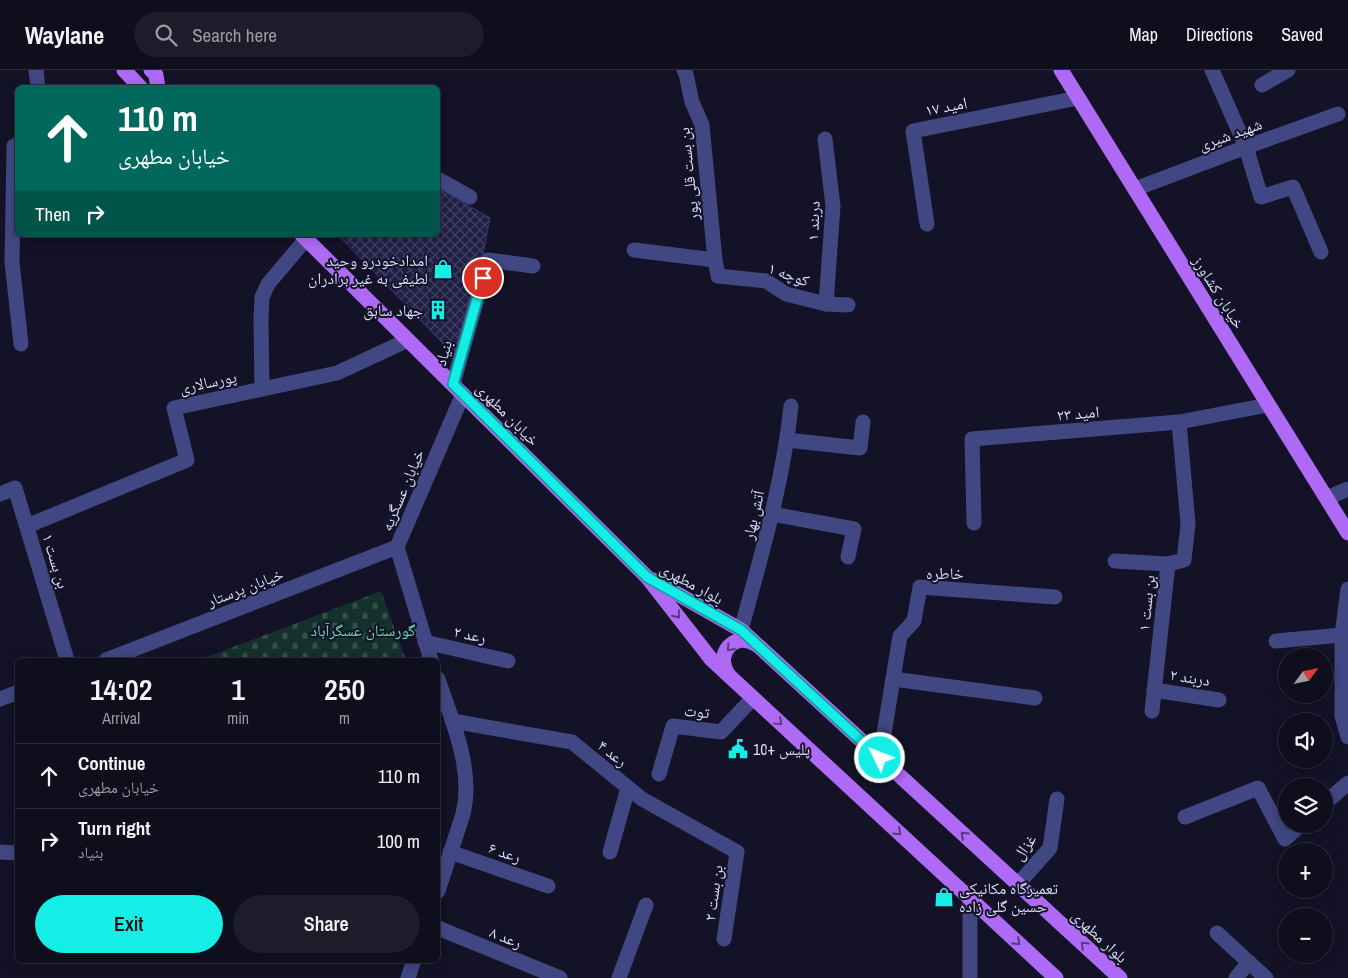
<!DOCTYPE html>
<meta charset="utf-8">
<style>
body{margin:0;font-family:"Archivo Narrow","Noto Naskh Arabic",sans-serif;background:#1c1c2a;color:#f1f3f6;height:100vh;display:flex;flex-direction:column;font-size:19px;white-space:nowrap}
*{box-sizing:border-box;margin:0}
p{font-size:16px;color:#9b9ca4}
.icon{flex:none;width:28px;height:28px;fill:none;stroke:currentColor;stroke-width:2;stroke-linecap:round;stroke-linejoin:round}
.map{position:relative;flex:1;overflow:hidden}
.panel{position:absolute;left:15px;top:588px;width:425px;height:305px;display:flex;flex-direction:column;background:#0e0e1d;border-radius:8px;box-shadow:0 2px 12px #0003,0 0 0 1px #2e2e3b}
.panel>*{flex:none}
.banner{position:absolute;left:15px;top:15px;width:425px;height:152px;border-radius:8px;box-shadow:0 2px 12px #0003,0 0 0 1px #2e2e3b;background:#00695c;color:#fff;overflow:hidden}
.needle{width:32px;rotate:57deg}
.tools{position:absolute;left:1278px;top:578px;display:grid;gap:10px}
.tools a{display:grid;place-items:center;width:55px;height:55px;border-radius:50%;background:#0e0e1d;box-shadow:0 2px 12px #0003,0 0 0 1px #2e2e3b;font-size:25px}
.pin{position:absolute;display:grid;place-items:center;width:42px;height:42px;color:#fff;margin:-21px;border:2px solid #fff;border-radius:50%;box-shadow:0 1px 5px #0007}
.me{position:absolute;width:55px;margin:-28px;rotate:313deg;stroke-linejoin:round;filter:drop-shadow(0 0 4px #0008)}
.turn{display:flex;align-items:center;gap:18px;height:105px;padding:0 20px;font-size:22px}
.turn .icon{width:65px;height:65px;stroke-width:2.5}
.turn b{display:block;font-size:35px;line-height:42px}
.then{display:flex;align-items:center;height:48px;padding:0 20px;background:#0003;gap:10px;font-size:19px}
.eta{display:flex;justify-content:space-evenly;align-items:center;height:85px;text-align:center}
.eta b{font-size:30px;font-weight:600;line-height:35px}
.primary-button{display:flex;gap:10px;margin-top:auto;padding:10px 20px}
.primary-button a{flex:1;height:58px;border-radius:30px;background:#15eee6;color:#111;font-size:20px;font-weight:600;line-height:58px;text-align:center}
.primary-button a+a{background:#1c1c2a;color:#f1f3f6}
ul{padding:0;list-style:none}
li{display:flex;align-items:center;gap:15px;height:65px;padding:0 20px;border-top:1px solid #2e2e3b}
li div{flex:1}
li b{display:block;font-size:19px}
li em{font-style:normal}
header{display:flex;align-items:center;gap:30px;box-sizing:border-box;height:70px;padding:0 25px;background:#0e0e1d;border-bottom:1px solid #2e2e3b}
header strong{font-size:24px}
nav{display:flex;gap:28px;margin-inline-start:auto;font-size:18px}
.search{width:350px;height:45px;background:#1c1c2a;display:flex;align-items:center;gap:12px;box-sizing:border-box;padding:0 18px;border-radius:28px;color:#9b9ca4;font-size:19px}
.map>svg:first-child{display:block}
.cemetery{fill:url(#cemetery-stones)}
.building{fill:url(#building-cross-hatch);stroke:#373371}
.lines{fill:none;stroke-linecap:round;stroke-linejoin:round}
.minor{stroke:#404782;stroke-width:15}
.major{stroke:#ae6af4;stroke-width:15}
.oneway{stroke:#593a83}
.route-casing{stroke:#0e9b96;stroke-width:12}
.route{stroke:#15eee6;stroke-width:9}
.labels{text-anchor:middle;stroke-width:4;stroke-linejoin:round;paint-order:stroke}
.street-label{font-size:16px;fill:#dbdbfc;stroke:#131227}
.poi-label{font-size:16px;fill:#dbdbfc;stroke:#131227;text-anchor:end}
.park-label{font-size:16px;fill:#6bd8ae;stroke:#131227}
</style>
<header>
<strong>Waylane</strong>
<div class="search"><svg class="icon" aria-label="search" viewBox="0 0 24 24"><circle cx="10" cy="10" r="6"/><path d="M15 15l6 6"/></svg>Search here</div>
<nav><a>Map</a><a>Directions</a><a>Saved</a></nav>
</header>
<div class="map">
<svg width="1348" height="908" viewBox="0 0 1348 908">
<defs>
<pattern id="cemetery-stones" width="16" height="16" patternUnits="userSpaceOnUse" patternTransform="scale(1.25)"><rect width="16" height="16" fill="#15312c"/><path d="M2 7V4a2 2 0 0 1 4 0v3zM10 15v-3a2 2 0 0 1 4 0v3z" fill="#364e4c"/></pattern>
<pattern id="building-cross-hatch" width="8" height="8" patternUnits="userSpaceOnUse" patternTransform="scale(1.25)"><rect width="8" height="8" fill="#221f47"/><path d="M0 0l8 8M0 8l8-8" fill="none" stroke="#423f62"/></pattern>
</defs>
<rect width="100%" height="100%" fill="#131227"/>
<polygon class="cemetery" points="381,521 406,590 199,590"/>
<polygon class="building" points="438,118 490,148 483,185 454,285 338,165 438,165"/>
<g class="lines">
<g class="minor">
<polyline points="36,0 38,18"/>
<polyline points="684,0 686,4 692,32 702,55 715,190 718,206 766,211 786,224 826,234 848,235"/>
<polyline points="1212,0 1246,77 1261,127 1293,117 1321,182"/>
<polyline points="1262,15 1288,0"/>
<polyline points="825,69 833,136 826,234"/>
<polyline points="18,75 14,76 12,192 21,274"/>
<polyline points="438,109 470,127"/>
<polyline points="1135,119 1246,77 1338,44"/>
<polyline points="927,154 913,61 1078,28"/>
<polyline points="634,180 715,190"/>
<polyline points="453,314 488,190 533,196"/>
<polyline points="262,319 261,249 262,227 268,214 306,169"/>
<polyline points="787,370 860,378 863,352"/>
<polyline points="0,424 15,418 67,590"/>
<polyline points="1327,428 1348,419"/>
<polyline points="772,444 854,459 848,487"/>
<polyline points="974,453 972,369 1179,352 1268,335"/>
<polyline points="27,456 187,390 174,338 337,303 408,270"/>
<polyline points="1115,491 1168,494"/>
<polyline points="1348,519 1342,565 1342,646 1348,667"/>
<path d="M741 560C761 486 783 413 791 336"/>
<polyline points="1276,571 1342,565"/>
<polyline points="425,572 508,591"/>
<polyline points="106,590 397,477"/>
<polyline points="431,590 397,477 463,324"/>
<path d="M438 609C452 651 474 699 463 744L438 821"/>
<polyline points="893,609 1035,628"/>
<polyline points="1154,620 1219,630"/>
<polyline points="0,629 18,622"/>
<polyline points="1152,641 1168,494 1184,490 1188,454 1179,352"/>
<polyline points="452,651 572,672 642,729 737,782 724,869"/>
<polyline points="880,688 900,566 914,551 920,517 1055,527"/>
<polyline points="659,704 673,656 721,662 753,628"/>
<polyline points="1324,734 1348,713"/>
<polyline points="1185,747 1258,718 1285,769 1302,754"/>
<polyline points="0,782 18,783"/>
<polyline points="450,782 548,816"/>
<polyline points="610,782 628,718"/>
<polyline points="1018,814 1050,778 1057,729"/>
<polyline points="970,829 970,908"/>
<polyline points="438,858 560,908"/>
<polyline points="1217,863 1266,908"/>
<polyline points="408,908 414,890"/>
<polyline points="619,908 646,835"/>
<polyline points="1236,908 1249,892"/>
</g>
<g class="major">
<polyline points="124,0 141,18"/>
<polyline points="151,0 156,5 158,18"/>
<polyline points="1061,0 1348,463"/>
<polyline points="302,165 647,507 711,589 1056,908"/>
<polyline points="653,510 741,560 1120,908"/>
<path d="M728 604C714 584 735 561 755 574"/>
</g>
</g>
<defs><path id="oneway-chevron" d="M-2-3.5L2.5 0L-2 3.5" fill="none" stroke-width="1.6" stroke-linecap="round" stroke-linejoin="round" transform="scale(1.25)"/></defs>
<g class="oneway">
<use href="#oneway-chevron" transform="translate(677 545) rotate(52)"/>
<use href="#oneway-chevron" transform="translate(730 578) rotate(132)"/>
<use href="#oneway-chevron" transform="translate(779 652) rotate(43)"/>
<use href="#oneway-chevron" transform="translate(898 762) rotate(43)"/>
<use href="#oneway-chevron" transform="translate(964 765) rotate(-137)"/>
<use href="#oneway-chevron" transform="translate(1017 872) rotate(43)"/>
<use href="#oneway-chevron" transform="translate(1084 875) rotate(-137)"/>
</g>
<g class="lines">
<defs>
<polyline id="route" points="483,208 453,314 647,507 741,560 880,688"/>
</defs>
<use href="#route" class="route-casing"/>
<use href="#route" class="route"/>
</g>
<defs>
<symbol id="shop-bare" viewBox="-9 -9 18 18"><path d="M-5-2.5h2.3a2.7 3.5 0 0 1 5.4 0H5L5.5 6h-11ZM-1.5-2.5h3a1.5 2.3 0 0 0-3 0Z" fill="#15eee6" stroke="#131227" stroke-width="2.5" paint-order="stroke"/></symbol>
<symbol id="building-bare" viewBox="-9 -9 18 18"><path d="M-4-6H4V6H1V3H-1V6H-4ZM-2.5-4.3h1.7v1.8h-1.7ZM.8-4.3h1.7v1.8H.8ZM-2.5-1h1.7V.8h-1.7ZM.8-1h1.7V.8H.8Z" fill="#15eee6" stroke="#131227" stroke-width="2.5" paint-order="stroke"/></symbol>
<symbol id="civic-bare" viewBox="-9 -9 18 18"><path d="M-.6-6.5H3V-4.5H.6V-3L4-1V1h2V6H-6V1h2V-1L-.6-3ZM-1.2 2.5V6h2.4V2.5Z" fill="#15eee6" stroke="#131227" stroke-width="2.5" paint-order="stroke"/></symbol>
</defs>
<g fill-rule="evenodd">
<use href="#shop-bare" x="429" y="185" width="28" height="28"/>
<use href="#building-bare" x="424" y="226" width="28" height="28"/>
<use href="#civic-bare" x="724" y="665" width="28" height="28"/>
<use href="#shop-bare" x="930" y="813" width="28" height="28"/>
</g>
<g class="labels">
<g class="street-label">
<text transform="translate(946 36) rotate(-11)" y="6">امید ۱۷</text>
<text transform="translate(1230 64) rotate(-20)" y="6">شهید شیری</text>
<text transform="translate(688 104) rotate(-96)" y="6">بن بست قلی پور</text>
<text transform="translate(813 151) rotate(-88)" y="6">دربند ۱</text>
<text transform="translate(789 204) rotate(20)" y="6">کوچه ۱</text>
<text transform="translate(1219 222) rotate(58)" y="6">خیابان کشاورز</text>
<text transform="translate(443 283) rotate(-74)" y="6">بنیاد</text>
<text transform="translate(208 312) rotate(-12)" y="6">پورسالاری</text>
<text transform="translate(1078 343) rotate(-5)" y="6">امید ۲۳</text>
<text transform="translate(508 344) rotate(45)" y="6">خیابان مطهری</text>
<text transform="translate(402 420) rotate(-67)" y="6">خیابان عسگریه</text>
<text transform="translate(753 445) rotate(-77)" y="6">آتش بهار</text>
<text transform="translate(56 491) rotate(73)" y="6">بن بست ۱</text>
<text x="945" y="509">خاطره</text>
<text transform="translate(692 513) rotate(29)" y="6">بلوار مطهری</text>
<text transform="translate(245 517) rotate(-21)" y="6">خیابان پرستار</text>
<text transform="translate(1146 533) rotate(-84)" y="6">بن بست ۱</text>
<text transform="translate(470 564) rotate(12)" y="6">رعد ۲</text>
<text transform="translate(1190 607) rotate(9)" y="6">دربند ۲</text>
<text transform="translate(697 641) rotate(6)" y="6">توت</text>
<text transform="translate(613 683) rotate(39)" y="6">رعد ۴</text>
<text transform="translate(1024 777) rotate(-54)" y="6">غزال</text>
<text transform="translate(505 782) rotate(19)" y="6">رعد ۶</text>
<text transform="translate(713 823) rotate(-82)" y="6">بن بست ۲</text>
<text transform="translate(1100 866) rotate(43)" y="6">بلوار مطهری</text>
<text transform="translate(506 867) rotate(22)" y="6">رعد ۸</text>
</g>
<g class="poi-label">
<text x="428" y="196">امدادخودرو وحید<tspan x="428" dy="18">لطیفی به غیر برادران</tspan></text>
<text x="423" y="246">جهاد سابق</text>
<text x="753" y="685" text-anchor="start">پلیس +10</text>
<text x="959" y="824" text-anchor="start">تعمیرگاه مکانیکی<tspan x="959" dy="18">حسین گلی زاده</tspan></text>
</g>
<g class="park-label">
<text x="363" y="566">گورستان عسگرآباد</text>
</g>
</g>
</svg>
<div class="tools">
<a><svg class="needle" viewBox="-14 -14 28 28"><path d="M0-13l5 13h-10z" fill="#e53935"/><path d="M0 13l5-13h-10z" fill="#9b9ca4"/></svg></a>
<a><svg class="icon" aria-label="sound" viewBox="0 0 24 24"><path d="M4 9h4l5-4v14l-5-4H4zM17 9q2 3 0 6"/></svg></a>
<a><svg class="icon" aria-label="layers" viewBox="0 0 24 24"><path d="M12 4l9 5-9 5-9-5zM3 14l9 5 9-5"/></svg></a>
<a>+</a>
<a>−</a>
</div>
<div class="pin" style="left:483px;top:208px;background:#d93025"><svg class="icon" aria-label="arrive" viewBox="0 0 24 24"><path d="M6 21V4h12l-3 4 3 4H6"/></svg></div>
<svg class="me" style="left:880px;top:688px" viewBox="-20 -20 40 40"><circle r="17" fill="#15eee6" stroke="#fff" stroke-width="3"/><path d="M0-11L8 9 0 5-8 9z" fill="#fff"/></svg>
<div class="banner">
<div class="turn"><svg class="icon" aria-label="ahead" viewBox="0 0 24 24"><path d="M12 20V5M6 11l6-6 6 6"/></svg><div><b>110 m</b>خیابان مطهری</div></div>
<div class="then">Then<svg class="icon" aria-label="right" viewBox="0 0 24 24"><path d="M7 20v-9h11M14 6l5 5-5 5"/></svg></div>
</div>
<section class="panel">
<div class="eta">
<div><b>14:02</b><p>Arrival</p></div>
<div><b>1</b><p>min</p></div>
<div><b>250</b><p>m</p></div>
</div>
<ul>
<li><svg class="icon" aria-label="ahead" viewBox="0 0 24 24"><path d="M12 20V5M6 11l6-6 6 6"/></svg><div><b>Continue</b><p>خیابان مطهری</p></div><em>110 m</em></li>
<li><svg class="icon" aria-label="right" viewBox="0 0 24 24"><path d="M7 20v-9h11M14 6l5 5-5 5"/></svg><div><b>Turn right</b><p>بنیاد</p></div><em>100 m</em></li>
</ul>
<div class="primary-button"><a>Exit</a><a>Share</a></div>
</section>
</div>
